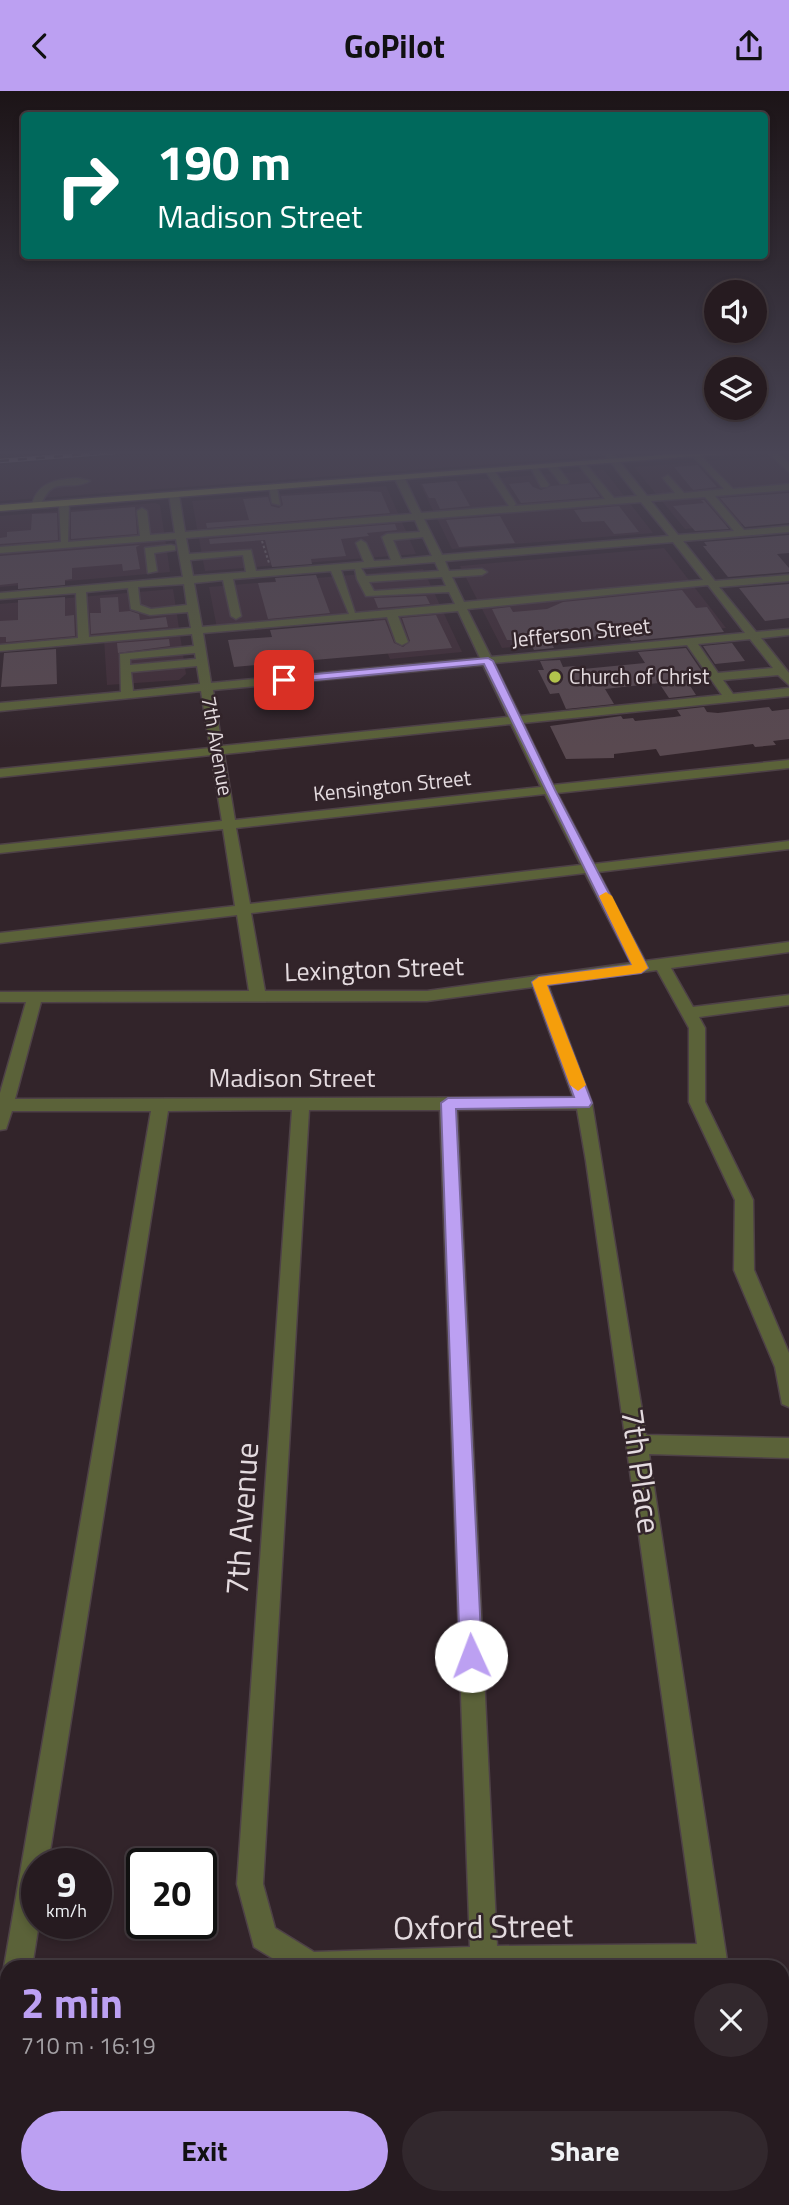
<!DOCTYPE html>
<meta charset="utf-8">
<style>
body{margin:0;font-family:"Titillium Web",sans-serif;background:#32282d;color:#f1f3f6;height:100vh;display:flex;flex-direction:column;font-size:26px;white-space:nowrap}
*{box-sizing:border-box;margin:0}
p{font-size:23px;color:#a4a1a5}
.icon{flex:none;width:38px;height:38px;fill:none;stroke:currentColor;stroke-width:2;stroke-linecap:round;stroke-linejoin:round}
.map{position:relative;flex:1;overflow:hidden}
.drawer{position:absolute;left:0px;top:1869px;width:789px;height:245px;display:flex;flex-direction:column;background:#261b20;border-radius:21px 21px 0 0;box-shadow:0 4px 10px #0003,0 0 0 2px #42393e}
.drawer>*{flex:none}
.banner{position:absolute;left:21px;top:21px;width:747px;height:147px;border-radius:7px;box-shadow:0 4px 10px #0003,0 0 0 2px #42393e;background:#00695c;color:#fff;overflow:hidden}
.tools{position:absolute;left:704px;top:189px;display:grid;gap:14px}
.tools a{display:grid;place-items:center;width:63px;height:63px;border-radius:50%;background:#261b20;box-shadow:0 4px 10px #0003,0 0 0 2px #42393e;font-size:35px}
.speed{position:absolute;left:21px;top:1757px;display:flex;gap:14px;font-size:35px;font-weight:700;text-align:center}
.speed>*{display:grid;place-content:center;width:91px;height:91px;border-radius:50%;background:#261b20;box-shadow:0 4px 10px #0003,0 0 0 2px #42393e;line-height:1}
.speed small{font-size:18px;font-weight:400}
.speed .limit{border:4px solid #111;border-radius:10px;background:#fff;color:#111}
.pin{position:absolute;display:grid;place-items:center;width:60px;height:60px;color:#fff;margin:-30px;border-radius:14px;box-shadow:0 4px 10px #0006}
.me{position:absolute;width:77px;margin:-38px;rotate:358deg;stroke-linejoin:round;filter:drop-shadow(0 0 5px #0008)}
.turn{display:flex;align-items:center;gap:24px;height:147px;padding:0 21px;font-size:32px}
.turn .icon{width:91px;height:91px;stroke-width:2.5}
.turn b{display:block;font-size:49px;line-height:60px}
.round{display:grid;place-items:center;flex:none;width:74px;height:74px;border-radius:37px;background:#32282d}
.head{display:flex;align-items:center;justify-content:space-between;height:119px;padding:0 21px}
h1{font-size:42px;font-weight:700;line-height:52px;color:#bca0f2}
.action{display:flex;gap:14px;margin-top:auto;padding:14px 21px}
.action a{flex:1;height:80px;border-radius:42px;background:#bca0f2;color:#111;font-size:28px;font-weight:700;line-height:80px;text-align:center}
.action a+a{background:#32282d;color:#f1f3f6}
header{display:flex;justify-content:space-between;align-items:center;height:91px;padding:0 21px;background:#bca0f2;color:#111;font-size:32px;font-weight:700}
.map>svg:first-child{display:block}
.built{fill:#402c35}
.building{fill:#594950}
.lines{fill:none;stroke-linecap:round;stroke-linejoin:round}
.minor-casing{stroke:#4e4147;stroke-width:3}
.major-casing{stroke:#4e4147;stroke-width:3}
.path{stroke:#776b70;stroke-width:2;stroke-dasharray:2.5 2.5;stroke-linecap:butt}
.minor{fill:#5b6239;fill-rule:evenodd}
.major{fill:#8d9a3f;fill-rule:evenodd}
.rail-casing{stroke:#bbb1b6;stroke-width:4.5}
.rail{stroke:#32242a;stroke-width:2.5;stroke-dasharray:9;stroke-linecap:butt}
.route{fill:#bca0f2;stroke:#7a689d;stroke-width:2}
.slow{fill:#f59e0b}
.poi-dot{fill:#b2c34c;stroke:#32242a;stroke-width:2.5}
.labels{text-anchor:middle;stroke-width:5;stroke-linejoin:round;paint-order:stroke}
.far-street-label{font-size:21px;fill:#e4dbdf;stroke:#32242a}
.far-poi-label{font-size:21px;fill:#e4dbdf;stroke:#32242a;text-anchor:start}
.street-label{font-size:26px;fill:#e4dbdf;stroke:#32242a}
.near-street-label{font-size:32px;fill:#e4dbdf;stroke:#32242a}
</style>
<header><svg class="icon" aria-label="back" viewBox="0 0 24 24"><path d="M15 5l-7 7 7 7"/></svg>GoPilot<svg class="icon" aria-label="share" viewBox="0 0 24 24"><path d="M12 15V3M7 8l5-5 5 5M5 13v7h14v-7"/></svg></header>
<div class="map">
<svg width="789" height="2114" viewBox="0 0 789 2114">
<rect width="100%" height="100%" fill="#32242a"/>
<g class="built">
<polygon points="172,361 653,361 0,410 0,374"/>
<polygon points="789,364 789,429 685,438 634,376"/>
<polygon points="604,379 653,442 452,458 420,393"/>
<polygon points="386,395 416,463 205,480 192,410"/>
<polygon points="155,412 160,414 170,481 0,496 0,425"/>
<polygon points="664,457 726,537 502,557 460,475"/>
<polygon points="423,478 462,561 390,568 372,524 217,537 209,496"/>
<polygon points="173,498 186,583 179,589 107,594 104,548 0,557 0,513"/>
</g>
<g class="building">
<polygon points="698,374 700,377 717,396 693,399 674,376"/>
<polygon points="456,390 470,415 440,418 435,407 429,407 422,393"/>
<polygon points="529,391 533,396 541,399 551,395 590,392 600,406 521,412 509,393"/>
<polygon points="367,400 381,401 390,422 207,437 206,432 249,429 243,408 268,406 271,415 279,417 283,414 281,405"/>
<polygon points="789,402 789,432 745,436 720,407"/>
<polygon points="701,409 704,409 729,438 695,440 673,415 704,412"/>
<polygon points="619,415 639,441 614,443 604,430 582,431 574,419"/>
<polygon points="135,416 137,443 71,448 71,421"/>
<polygon points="57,422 58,449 0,453 0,447 7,446 7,441 31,439 32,423"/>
<polygon points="500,425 515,452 459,456 446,429"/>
<polygon points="395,433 397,439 367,442 369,445 341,448 346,465 311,468 312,473 272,476 265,449 210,453 209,448"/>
<polygon points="789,444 789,462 777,463 789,477 789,481 728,486 703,455 707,455 704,451"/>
<polygon points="140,454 136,456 140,478 123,480 122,473 72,477 72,488 65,489 65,494 18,498 18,492 0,494 0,465"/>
<polygon points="316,484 330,522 268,528 258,492 276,491 275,487"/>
<polygon points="789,493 789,527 765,530 739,497"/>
<polygon points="682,499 696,517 707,516 724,541 631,550 627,543 590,546 587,540 553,543 556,547 549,547 554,557 534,559 529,549 507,549 492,518 510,516 513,521 547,518 563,511"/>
<polygon points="426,505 430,513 378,517 374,507"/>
<polygon points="65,506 65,525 74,524 75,545 6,551 6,546 0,546 0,530 18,529 18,509"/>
<polygon points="118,506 119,521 130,520 139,523 140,529 166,526 168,536 91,543 90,522 101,522 100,507"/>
<polygon points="436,524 452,557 234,576 228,549 272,546 270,539 385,529 394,552 403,556 410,550 402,527"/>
<polygon points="169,548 170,555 118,562 117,552"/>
<polygon points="732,552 745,570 715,573 703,555"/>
<polygon points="686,557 705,585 685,587 696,604 669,607 659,592 605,598 614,613 566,618 559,602 550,603 538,579 544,579 540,570 560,569 563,576 574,575 583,578 645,572 638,561"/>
<polygon points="56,558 57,593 1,596 4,562"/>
<polygon points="704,616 707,621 718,622 769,616 772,620 789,618 789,648 773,650 776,654 755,656 753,653 660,665 656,658 614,663 614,667 566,668 550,635 621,625 623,628 633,627 635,630 674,626 681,625 677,619"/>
</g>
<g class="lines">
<defs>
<g id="minor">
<path d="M603 361H612L647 405 675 402 663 387 668 384 684 402 724 398 695 367V363L698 362 733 398 789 393V399L715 405 744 439 789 435V441L683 450 715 490 789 484V490L719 496 756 541 789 538V544L761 547 789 582V594L778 584 723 589 733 603 789 597V605L523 632 553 694 789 669V677L557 702 594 773 789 750V758L598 781 645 870 789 851V861L671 877 693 916 789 904V914L699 926 705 937V1011L753 1109 754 1179 789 1262V1316L782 1313 775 1276 734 1179 735 1109 689 1011V937L657 879 548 894 592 1012 646 1344 789 1347V1367L649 1363 728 1876H287L254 1856 237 1793 292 1019 168 1020 48 1773H37L39 1832 32 1876H7V1883L4 1876 151 1020H12L6 1038 0 1039V1002L26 911H0V901L249 900 237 824 0 852V842L235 815 223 738 0 762V754L222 730 211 664 0 686V678L210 657 201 600 0 620V612L121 601 120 563 194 555 192 543 0 560V554L78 547 76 502 0 508V502L183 486 176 448 0 462V456L61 451 59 413 64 410 69 413 68 451 140 445 137 420 142 417 147 420 150 444 175 442 169 404 174 401 179 404 185 441 412 423 395 388 400 385 405 388 421 422 509 415 486 381 491 378 494 379 516 413 514 415 605 408 579 374 584 371 614 407 637 405ZM705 406 734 440 678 444 651 410ZM641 411 669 445 442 464 424 428ZM415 429 420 441 387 443 382 446 391 469 374 470 366 452 361 449 356 452 364 471 256 480 251 459 189 463 186 447ZM423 446 432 465 401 468 393 449ZM673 451 703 489 464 511 452 486 482 484 487 481 482 478 449 480 445 470ZM243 464 246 481 193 485 190 469ZM435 471 439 480 366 485 361 477ZM355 478 357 488 366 505 449 501 455 513 355 522 341 479ZM331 480 349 523 202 536 194 492 223 489 231 525 236 528 241 525 233 488ZM442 486 446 495 374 500 369 491ZM184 493 187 514 151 518 140 514 138 496ZM708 494 745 542 491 566 467 518ZM128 497 131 518 150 524 188 521 191 537 89 546 86 501ZM458 520 480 567 211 592 203 542 387 526 396 551 402 554 408 551 398 525ZM750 548 773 577 718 582 698 553ZM687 554 722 604 520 625 494 572ZM195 562 196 568 130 574V568ZM483 574 508 626 222 655 213 599ZM197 575 200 593 133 600 131 581ZM511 633 541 696 235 729 224 663ZM545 703 581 774 250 813 236 737ZM585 782 631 872 427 900H265L251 822ZM533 896 573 1006 15 1008 41 911 427 910ZM577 1018 586 1070 697 1853 497 1855 457 1019ZM309 1019H440L470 1856 314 1861 275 1837 263 1793Z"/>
<polygon points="768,361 778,361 789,373 789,381"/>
<polygon points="550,374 556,374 569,391 567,393 561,393 548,376"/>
<polygon points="530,375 536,375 549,394 547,396 541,396"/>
<path d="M78 387 90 390C67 402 53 382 40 416L32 414C37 391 57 388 78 387Z"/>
<polygon points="269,395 277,397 280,414 272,412"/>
<polygon points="171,454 175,455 175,459 154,462 157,480 148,482 145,457"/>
<polygon points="7,1927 7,1995 0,1997 0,1930"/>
<polygon points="732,2107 762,2107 763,2114 733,2114"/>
</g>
<polygon id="major" points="700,361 746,361 0,420 0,414"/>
</defs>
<use href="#minor" class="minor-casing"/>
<use href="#major" class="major-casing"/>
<polyline class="path" points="262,450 269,472"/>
<use href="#minor" class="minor"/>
<use href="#major" class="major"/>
<defs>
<polyline id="rail" points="0,370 114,361"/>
</defs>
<use href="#rail" class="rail-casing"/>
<use href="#rail" class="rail"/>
</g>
<linearGradient id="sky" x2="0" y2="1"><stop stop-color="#1c1417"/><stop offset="0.55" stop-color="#494555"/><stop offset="1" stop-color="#494555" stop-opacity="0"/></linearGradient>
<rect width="789" height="657" fill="url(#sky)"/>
<polygon class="route" points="488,567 493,570 555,699 648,877 641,882 547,894 592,1012 589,1016 456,1018 482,1565 479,1573 471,1576 463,1573 460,1565 441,1012 448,1007 574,1006 532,891 539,886 632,874 484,573 284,592 278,589 284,586"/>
<polygon class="slow" points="606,801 612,805 648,877 641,882 547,894 586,994 578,1000 570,994 532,891 539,886 632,874 599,805"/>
<circle class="poi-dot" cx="555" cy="586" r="7"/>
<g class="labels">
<g class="far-street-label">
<text transform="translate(581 542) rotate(-6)" y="7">Jefferson Street</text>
<text transform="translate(217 655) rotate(80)" y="7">7th Avenue</text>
<text transform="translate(392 695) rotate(-6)" y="7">Kensington Street</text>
</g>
<g class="far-poi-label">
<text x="569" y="593">Church of Christ</text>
</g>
<g class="street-label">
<text transform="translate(374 878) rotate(-2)" y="9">Lexington Street</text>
<text x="292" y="996">Madison Street</text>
</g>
<g class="near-street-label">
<text transform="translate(641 1380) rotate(82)" y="11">7th Place</text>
<text transform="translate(242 1428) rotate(-86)" y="11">7th Avenue</text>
<text transform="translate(483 1836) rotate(-1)" y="11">Oxford Street</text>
</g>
</g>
</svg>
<div class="tools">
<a><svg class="icon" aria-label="sound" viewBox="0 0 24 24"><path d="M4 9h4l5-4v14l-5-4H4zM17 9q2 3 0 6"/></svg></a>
<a><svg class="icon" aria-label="layers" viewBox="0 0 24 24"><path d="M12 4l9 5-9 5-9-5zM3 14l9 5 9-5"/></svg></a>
</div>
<div class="speed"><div>9<small>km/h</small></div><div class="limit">20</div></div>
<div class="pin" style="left:284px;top:589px;background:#d93025"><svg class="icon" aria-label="arrive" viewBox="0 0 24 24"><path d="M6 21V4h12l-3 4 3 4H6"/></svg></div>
<svg class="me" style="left:471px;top:1565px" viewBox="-20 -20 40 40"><circle r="19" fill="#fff"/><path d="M0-13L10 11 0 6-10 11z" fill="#bca0f2"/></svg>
<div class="banner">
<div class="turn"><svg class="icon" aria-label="right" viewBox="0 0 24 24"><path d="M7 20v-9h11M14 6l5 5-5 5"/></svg><div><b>190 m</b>Madison Street</div></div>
</div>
<section class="drawer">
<div class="head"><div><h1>2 min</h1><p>710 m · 16:19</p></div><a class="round"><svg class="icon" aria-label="close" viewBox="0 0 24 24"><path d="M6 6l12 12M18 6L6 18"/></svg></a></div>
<div class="action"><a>Exit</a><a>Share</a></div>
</section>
</div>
